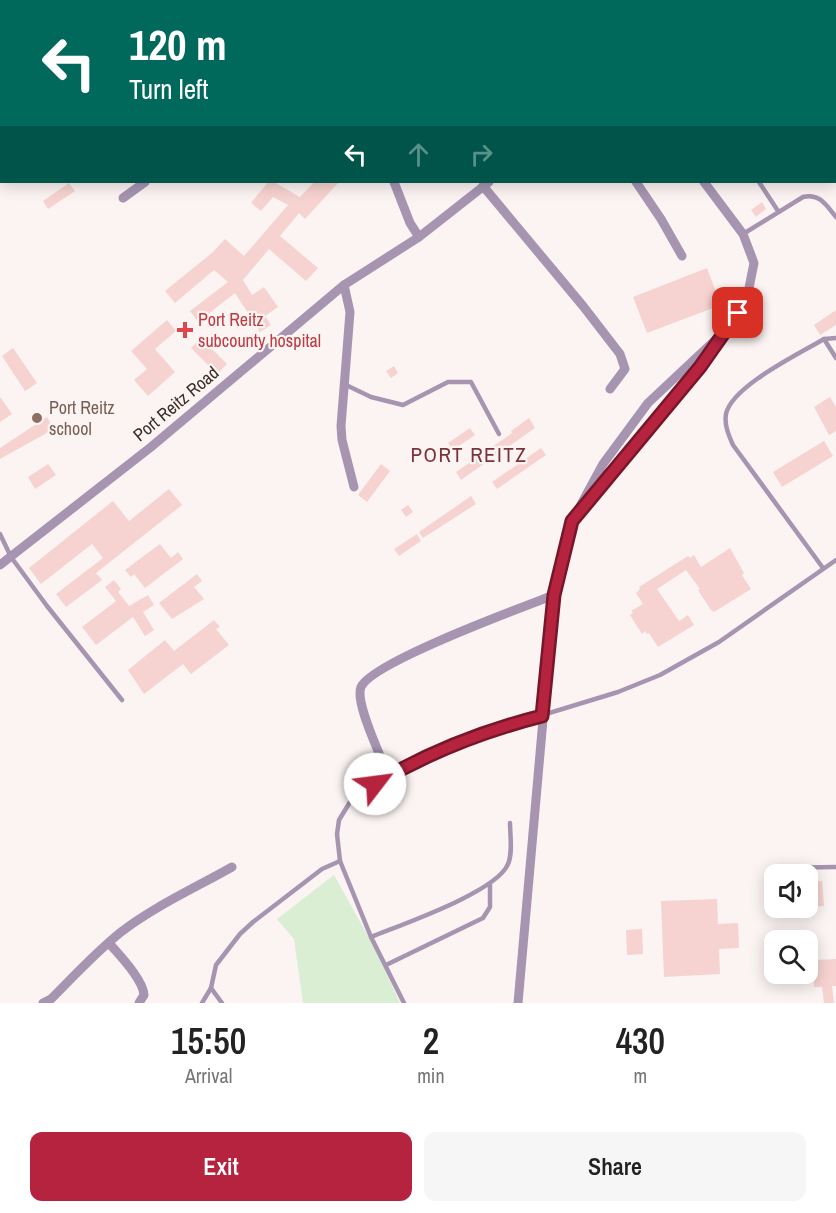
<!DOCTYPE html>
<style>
body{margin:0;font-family:"Archivo Narrow",sans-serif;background:#f6f6f6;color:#222;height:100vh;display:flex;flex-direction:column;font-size:22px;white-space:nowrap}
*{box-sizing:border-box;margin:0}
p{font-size:20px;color:#767676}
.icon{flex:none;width:33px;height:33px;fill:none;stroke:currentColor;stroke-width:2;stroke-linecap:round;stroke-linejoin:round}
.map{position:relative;height:1003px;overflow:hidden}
.panel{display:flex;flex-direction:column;background:#fff;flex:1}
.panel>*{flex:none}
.banner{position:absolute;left:0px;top:0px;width:837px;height:183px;box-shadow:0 3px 15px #0003;background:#00695c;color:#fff;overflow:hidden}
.controls{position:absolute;left:764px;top:864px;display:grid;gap:12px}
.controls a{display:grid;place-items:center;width:54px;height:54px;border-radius:12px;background:#fff;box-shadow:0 3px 15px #0003;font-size:30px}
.pin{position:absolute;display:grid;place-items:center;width:51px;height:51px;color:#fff;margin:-26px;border-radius:12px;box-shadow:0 3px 9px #0006}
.me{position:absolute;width:66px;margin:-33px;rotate:60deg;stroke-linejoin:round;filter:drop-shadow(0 0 4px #0008)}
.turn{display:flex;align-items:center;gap:21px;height:126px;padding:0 30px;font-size:27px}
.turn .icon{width:78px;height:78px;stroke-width:2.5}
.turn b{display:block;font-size:42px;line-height:51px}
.lanes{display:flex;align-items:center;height:57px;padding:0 30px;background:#0003;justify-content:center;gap:30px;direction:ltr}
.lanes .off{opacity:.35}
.eta{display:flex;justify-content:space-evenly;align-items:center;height:102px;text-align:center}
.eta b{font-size:36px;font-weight:600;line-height:42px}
.button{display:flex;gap:12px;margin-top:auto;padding:12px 30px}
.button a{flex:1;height:69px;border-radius:12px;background:#b5233f;color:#fff;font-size:24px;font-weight:600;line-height:69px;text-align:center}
.button a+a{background:#f6f6f6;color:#222}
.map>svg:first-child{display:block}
.green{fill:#d9eed2}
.building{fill:#f6d3d0}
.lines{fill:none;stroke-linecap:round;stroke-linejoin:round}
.service{stroke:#a694b1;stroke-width:4.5}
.minor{stroke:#a694b1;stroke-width:9}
.secondary{stroke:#80658e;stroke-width:14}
.route-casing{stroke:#761729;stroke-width:15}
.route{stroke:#b5233f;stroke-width:10}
.health-dot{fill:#e0444e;stroke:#fbf4f2;stroke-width:2}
.education-dot{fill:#8d6e63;stroke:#fbf4f2;stroke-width:2}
.labels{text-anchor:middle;stroke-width:4.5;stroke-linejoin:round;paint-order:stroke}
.health-label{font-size:18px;fill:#be3a42;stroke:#fbf4f2;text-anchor:start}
.street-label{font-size:18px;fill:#392d28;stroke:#fbf4f2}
.education-label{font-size:18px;fill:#785e54;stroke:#fbf4f2;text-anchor:start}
.quarter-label{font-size:21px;letter-spacing:1.5px;fill:#7b333a;stroke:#fbf4f2}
</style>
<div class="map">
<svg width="836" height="1003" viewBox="0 0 836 1003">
<rect width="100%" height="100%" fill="#fbf4f2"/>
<polygon class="green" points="334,875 373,945 400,1003 303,1003 294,939 277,919"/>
<g class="building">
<polygon points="268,182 274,182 300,197 314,182 339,182 305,219 299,213 280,236 318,268 306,281 269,249 243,280 252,295 264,287 278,307 265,316 271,325 260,332 235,293 198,322 190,311 228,282 214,270 175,303 165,291 213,252 225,239 244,256 288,205 273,197 261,211 251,203"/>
<polygon points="69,183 75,191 48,209 43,201"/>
<polygon points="762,202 766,209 756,217 751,210"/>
<polygon points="707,268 721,305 647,333 633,297"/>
<polygon points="836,310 836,325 820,335 814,325"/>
<polygon points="167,320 176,331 155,349 175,372 148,396 134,380 147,369 131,351"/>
<polygon points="201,338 227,364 217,374 191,348"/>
<polygon points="13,348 37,383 25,391 2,356"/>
<polygon points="394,366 398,373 391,378 386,371"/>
<polygon points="0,397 12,414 0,422"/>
<polygon points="830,397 836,407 836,431 829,435 814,407"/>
<polygon points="47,417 54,429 0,459 0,448"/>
<polygon points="529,418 535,428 461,480 456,472 512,433 511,431"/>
<polygon points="470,428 475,435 453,450 448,443"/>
<polygon points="824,441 833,456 782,487 773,472"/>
<polygon points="541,448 546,455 497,489 492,482"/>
<polygon points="48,464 56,475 35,489 28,477"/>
<polygon points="381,464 390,471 367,502 358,495"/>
<polygon points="169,489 182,505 96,573 102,580 66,607 56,594 103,558 92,544 41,584 29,568 113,501 129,521"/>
<polygon points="471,496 476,504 423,538 419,532"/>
<polygon points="408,505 413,512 406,517 401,510"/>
<polygon points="417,534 421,541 399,556 394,549"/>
<polygon points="160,544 171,558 178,552 183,559 145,588 134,574 131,577 125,570"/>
<polygon points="730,548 744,573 742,575 751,589 714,612 711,610 698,590 700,589 686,570 657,589 679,621 688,615 694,625 658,647 649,633 647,634 645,631 642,634 630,615 633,613 631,611 643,604 636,593 640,589 639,587 688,556 690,558 694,555 701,567"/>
<polygon points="197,574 202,581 194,587 204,599 172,619 159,603"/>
<polygon points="114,580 121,589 118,592 129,606 148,595 154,605 143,612 154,630 145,636 133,617 96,645 82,627 116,601 105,587"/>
<polygon points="214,620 220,627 216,629 229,645 191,674 183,664 144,694 128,670 165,640 174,651"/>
<polygon points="822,881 824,906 807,907 807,882"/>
<polygon points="717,899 718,924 738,923 739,948 719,949 720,974 664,977 661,901"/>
<polygon points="642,929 643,954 627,955 626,930"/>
<polygon points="836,959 836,986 832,986 834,1003 824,1003 822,987 814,987 814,960"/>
</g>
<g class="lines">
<g class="service">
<polyline points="713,2 715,0"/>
<polyline points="759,182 778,211"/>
<path d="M743 234 803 197C820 193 826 205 836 217"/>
<polyline points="824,339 836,358"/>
<polyline points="344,384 371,397 403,405 448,382 471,382 499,434"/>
<polyline points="0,534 11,557 47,606 122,700"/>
<path d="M823 568 733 445C729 436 724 425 726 414 732 386 799 354 824 339L836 338"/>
<polyline points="776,868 836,867"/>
<path d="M371 937C400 925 497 892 508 864 513 853 510 835 510 823"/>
<polyline points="386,965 483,918 490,907 490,884"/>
<polyline points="211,988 222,1003"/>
<polyline points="202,1003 211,988 216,965 240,934 253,922 322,869 340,861"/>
<polyline points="404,1003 371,937 340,861 337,834 339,820 350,802 391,774 424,757 474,736 618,692 660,675 719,642 836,560"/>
</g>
<g class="minor">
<polyline points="554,0 556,2"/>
<polyline points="111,2 112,0"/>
<polyline points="312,2 313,0"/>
<polyline points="0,92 2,91"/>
<polyline points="394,182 410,223 419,237"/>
<polyline points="636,182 661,219 682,256"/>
<polyline points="483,186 583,306 620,354 625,369 610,389"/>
<polyline points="123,198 145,182"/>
<polyline points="344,285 350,312 341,426 342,440 354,487"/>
<polyline points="583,509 664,412 714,347"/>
<polyline points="0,565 151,447 344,285 419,237 489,182"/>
<path d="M382 761C376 745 355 701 361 687 372 662 523 607 554 595"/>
<path d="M109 943C119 955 143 979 144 995L139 1003"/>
<path d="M43 1003 51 999C74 976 96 952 121 932 155 906 195 888 232 867"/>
<polyline points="518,1003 554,595 572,521 603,464 648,403 728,328 747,298 754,263 743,234 704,182"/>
</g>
<g class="secondary">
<polyline points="9,2 11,0"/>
<polyline points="36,2 38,0"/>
<polyline points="0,31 2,30"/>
</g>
</g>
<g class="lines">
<defs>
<path id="route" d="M375 784C427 753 483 731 542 716L554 595 572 521 700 367 738 313"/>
</defs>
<use href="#route" class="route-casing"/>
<use href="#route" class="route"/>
</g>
<path class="health-dot" d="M182 321h6v6h6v6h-6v6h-6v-6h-6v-6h6z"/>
<circle class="education-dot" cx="37" cy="418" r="6"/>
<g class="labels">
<g class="health-label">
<text x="198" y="326">Port Reitz<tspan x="198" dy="21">subcounty hospital</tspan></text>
</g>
<g class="street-label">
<text transform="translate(176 404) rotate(-40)" y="6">Port Reitz Road</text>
</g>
<g class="education-label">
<text x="49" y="414">Port Reitz<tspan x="49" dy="21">school</tspan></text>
</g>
<g class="quarter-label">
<text x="469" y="462">PORT REITZ</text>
</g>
</g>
</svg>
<div class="controls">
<a><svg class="icon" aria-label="sound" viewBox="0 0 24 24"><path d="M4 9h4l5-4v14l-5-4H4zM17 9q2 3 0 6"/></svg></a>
<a><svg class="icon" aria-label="search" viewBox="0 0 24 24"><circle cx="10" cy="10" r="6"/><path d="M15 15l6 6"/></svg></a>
</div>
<div class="pin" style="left:738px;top:313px;background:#d93025"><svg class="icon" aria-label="arrive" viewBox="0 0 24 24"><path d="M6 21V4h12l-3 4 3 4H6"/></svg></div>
<svg class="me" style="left:375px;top:784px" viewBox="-20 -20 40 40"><circle r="19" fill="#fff"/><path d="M0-13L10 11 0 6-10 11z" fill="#b5233f"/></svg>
<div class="banner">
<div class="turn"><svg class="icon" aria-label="left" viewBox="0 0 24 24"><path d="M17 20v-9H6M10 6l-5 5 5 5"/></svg><div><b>120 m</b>Turn left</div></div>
<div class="lanes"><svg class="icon" aria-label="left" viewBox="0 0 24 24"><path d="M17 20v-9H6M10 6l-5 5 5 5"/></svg><svg class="icon off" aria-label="ahead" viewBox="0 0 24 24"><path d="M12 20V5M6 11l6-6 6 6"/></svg><svg class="icon off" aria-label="right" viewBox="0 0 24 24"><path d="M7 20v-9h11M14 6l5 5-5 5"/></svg></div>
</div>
</div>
<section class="panel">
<div class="eta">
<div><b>15:50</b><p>Arrival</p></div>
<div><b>2</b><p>min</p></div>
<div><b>430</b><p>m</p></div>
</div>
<div class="button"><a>Exit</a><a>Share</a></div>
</section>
